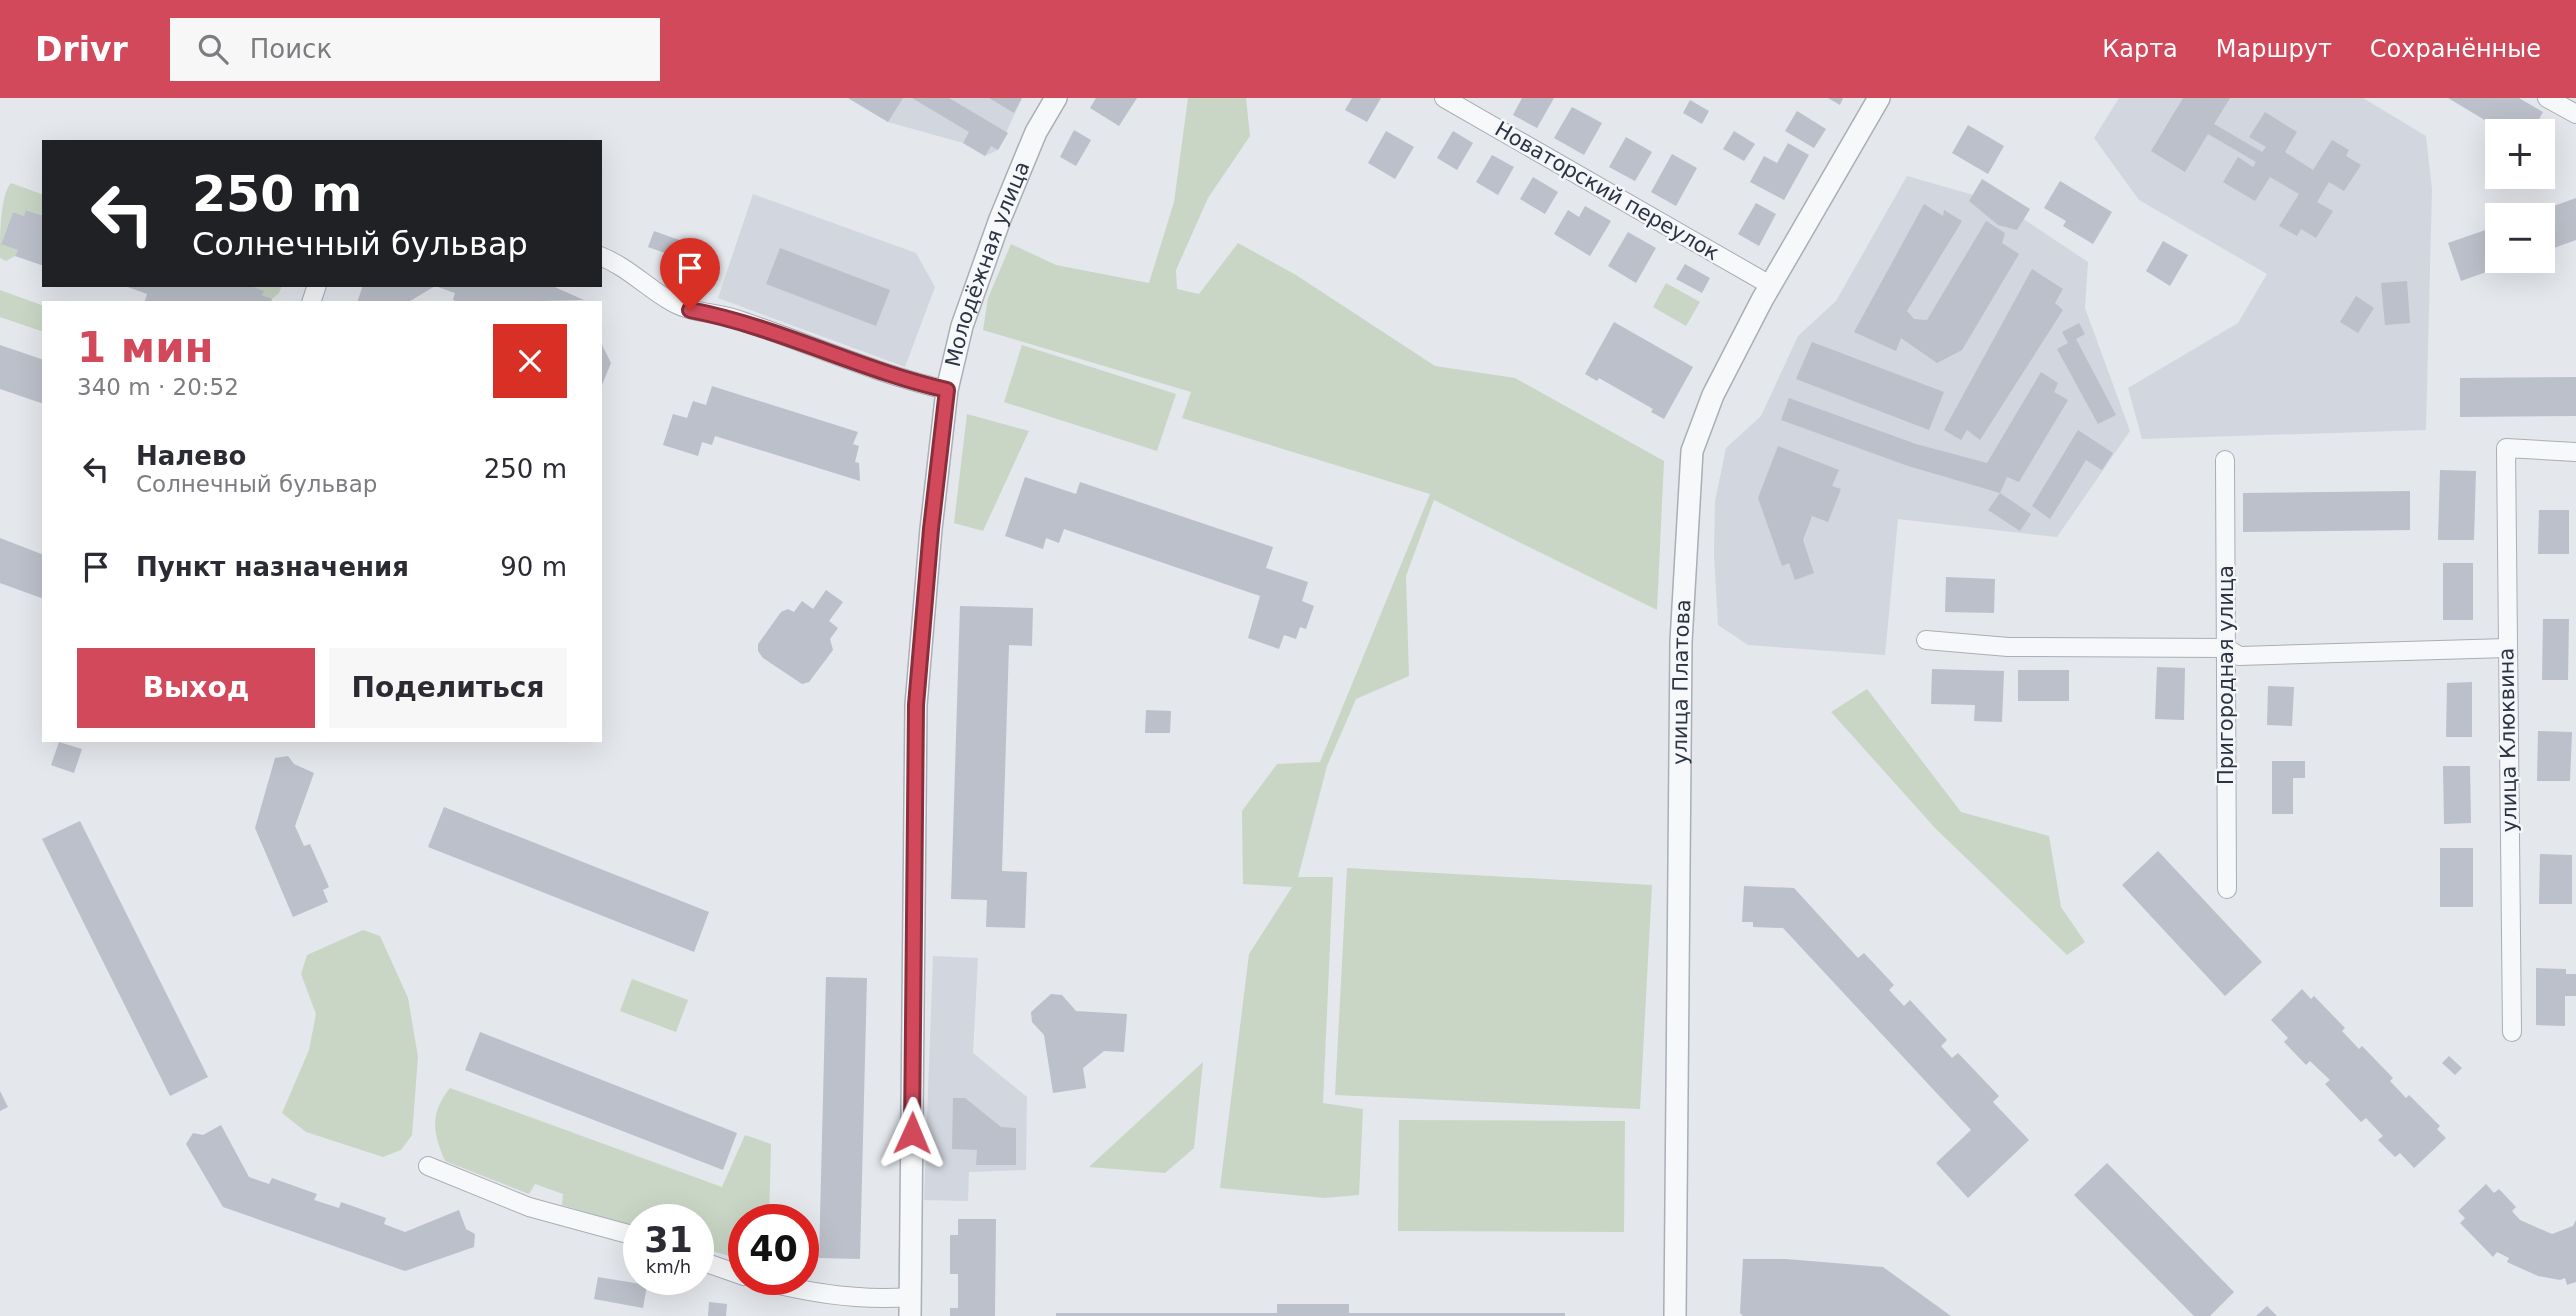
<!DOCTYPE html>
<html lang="ru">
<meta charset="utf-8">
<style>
body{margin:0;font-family:"DejaVu Sans",sans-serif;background:#f7f7f7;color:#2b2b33;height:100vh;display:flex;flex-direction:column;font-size:26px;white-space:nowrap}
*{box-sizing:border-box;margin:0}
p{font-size:23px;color:#7c7c81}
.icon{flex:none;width:38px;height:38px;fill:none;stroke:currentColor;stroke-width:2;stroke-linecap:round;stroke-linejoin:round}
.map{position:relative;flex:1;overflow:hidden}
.panel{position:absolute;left:42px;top:203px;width:560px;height:441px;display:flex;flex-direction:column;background:#fff;border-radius:0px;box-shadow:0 7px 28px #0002}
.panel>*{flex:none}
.banner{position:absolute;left:42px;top:42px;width:560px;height:147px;border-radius:0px;box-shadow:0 7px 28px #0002;background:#202124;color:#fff;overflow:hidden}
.buttons{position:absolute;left:2485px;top:21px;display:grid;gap:14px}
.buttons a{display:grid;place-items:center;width:70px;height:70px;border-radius:0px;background:#fff;box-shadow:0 7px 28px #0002;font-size:35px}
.speed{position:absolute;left:623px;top:1106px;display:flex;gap:14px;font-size:35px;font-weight:700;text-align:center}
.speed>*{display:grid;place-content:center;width:91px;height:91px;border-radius:50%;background:#fff;box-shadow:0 7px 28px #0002;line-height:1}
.speed small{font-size:18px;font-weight:400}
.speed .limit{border:10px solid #d22;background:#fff;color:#111}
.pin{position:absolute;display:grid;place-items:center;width:60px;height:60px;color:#fff;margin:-72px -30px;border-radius:50% 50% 50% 0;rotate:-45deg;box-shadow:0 0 7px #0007}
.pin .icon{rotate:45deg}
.me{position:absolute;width:77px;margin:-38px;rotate:1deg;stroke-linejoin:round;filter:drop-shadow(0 0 5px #0008)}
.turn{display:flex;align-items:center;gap:24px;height:147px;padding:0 35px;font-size:32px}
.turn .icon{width:91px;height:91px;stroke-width:2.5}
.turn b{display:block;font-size:49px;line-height:60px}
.round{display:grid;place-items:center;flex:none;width:74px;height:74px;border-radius:0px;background:#f7f7f7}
.head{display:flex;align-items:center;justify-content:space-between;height:119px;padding:0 35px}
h1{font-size:42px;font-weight:700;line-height:52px;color:#d1495b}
.cta{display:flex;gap:14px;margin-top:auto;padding:14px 35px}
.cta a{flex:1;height:80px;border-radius:0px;background:#d1495b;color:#fff;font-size:28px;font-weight:700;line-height:80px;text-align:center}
.cta a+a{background:#f7f7f7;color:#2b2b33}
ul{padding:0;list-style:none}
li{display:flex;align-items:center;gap:21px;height:98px;padding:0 35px}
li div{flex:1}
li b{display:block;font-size:26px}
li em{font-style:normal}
header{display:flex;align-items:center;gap:42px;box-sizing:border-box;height:98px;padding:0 35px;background:#d1495b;color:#fff}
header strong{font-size:33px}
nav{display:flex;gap:38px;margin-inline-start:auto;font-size:24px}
.search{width:490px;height:63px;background:#f7f7f7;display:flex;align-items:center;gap:18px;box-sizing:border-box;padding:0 24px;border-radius:0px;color:#7c7c81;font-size:26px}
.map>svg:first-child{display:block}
.built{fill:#d2d6de}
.green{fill:#c9d6c5}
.building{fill:#bbc0ca}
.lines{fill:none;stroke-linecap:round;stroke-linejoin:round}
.minor-casing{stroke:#a9aeb7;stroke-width:20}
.tertiary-casing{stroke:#a9aeb7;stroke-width:24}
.minor{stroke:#f7f8fa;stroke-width:18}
.tertiary{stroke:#f7f8fa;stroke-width:21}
.route-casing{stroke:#882f3b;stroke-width:18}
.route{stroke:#d1495b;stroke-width:12}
.labels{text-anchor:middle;stroke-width:5;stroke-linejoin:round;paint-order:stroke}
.street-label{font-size:21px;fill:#2b3445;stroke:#f4f6f9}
</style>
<header>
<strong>Drivr</strong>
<div class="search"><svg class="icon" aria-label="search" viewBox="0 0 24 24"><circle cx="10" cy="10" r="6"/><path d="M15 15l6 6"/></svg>Поиск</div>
<nav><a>Карта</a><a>Маршрут</a><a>Сохранённые</a></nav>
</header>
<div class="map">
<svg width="2576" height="1218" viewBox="0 0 2576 1218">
<rect width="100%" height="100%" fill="#e4e7ec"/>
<g class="built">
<polygon points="848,0 1022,0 998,52 985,58 963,45 888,24"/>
<polygon points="2119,0 2363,0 2426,38 2432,91 2426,332 2142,341 2128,290 2238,225 2267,176 2139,102 2094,40"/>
<polygon points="1907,78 1998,104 2088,164 2085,210 2130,333 2057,439 1898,421 1885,557 1748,547 1718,527 1714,457 1715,403 1726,350 1761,318 1798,238 1836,203"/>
<polygon points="753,96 916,155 935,189 905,269 718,200"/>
<polygon points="933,858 978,860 973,955 1027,999 1026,1072 969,1074 968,1103 924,1102"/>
</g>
<g class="green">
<polygon points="1188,0 1246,0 1250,38 1208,100 1176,172 1177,191 1199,196 1238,145 1296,177 1435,268 1515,280 1664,363 1657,512 1434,402 1406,478 1409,578 1356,601 1327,668 1298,779 1333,779 1323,1005 1363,1011 1359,1097 1324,1100 1220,1090 1249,856 1292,789 1243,786 1242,713 1277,666 1320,664 1430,396 1182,320 1191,294 983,232 988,200 1011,146 1056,167 1149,185 1174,104"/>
<path d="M11 85 44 97V118L27 112 24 118 13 114 1 145 18 152 15 158 6 163 0 160C0 139 0 97 11 85Z"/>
<polygon points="1666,185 1700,204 1686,228 1653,209"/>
<polygon points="249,187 282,187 279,195 272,201 262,197 263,193"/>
<polygon points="0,192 44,208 44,234 0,219"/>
<polygon points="1022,247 1176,296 1157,353 1004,304"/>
<polygon points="967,316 1029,333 983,433 954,425"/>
<polygon points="1867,591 1961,714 2049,738 2061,809 2085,844 2067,857 1936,731 1831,614"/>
<polygon points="1347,770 1652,787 1640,1011 1335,997"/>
<polygon points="363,832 380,838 408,900 418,959 412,1037 401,1052 383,1059 306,1034 282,1015 309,952 316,916 301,876 307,857"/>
<polygon points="632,881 688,902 676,934 620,913"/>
<polygon points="1203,964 1194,1050 1165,1075 1089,1069"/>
<path d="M450 990 722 1089 745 1037 771 1046 769 1122H744V1162L698 1149V1122H639V1130L562 1107 563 1096 535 1086 529 1096 445 1063C433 1035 429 1016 450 990Z"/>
<polygon points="1399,1022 1625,1023 1624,1134 1398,1133"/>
</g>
<g class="building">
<polygon points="848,0 903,0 888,24"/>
<polygon points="912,0 949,0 1008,35 998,52 991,48 985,58 963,45 969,34"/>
<polygon points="989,0 1022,0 1014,15"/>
<polygon points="1096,0 1137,0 1119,28 1090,10"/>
<polygon points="1352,0 1381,0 1367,24 1345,12"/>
<polygon points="1522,0 1554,0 1537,30 1513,17"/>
<polygon points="1828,0 1843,0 1840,7"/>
<polygon points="2183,0 2230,0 2214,26 2262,54 2266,49 2249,39 2265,14 2297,34 2285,54 2313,72 2332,42 2349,52 2346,58 2361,67 2344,93 2329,84 2317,104 2333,113 2316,140 2301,131 2297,138 2279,128 2299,96 2270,79 2255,103 2223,84 2238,59 2253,69 2256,64 2208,36 2185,74 2151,53"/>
<polygon points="2448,0 2519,0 2543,14 2532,33 2503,33"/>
<polygon points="1690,2 1709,13 1702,26 1683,15"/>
<polygon points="1572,9 1602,25 1584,57 1554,40"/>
<polygon points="1797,13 1826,31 1814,50 1785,33"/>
<polygon points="1968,27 2004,48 1988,76 1952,55"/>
<polygon points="1074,32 1091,42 1076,68 1060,59"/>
<polygon points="1386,33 1414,49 1395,81 1368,65"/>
<polygon points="1453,33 1473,45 1457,72 1437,60"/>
<polygon points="1734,33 1755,46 1744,63 1723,51"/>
<polygon points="1626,39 1652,54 1635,83 1609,69"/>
<polygon points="1788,45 1809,57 1784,102 1750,84 1764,58 1777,65"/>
<polygon points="1672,56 1697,70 1676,108 1651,94"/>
<polygon points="1492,57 1514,69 1498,97 1476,84"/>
<polygon points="1533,79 1558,94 1545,116 1520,101"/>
<polygon points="1982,81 2030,111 2017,132 1998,127 1969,103"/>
<polygon points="2060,83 2112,114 2093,146 2063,128 2066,123 2044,110"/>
<polygon points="2576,100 2576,142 2543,154 2543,117 2529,117"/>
<polygon points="1756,105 1776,116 1759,148 1738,136"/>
<polygon points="1924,106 1943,118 1944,112 1962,123 1907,213 1914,221 1927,222 1986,123 2005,135 2002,145 2019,156 1962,252 1937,265 1901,240 1896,253 1854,234"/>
<polygon points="1585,108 1611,123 1590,158 1554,136 1568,112 1579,119"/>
<polygon points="26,112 44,118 44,168 15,158 18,152 1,146 13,114 24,118"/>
<polygon points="2497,128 2497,163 2517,163 2461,183 2448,145"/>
<polygon points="654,133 679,142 673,158 648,149"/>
<polygon points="1628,134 1656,150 1636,185 1608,168"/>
<polygon points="2163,143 2188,157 2170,188 2146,173"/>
<polygon points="780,150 890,192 876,228 766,186"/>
<polygon points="1685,166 1710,180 1702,195 1676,181"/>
<polygon points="2032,171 2063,191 2055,205 2063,212 1980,342 1967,332 1961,342 1944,332"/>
<polygon points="2407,183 2410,225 2385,227 2381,185"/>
<polygon points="249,187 264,193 262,197 272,201 271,205 148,205 145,203 147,196 125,188"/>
<polygon points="363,187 550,187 584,202 461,205 453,202 455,195 435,188 407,205 357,205"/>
<polygon points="2356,198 2374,210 2358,235 2340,224"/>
<polygon points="1614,224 1693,269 1664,321 1651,314 1653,311 1599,280 1597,283 1585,276"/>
<polygon points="2079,225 2085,236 2076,241 2116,317 2098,326 2057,251 2068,245 2062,234"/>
<polygon points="1812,244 1944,294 1929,332 1796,281"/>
<polygon points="601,245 611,265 600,292 600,245"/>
<polygon points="0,247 44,262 44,306 0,291"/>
<polygon points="2041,274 2058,285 2054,294 2068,302 2019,384 2007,379 2000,395 1908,368 1781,322 1789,300 1916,346 1987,365"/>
<polygon points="2576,279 2576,318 2460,319 2460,280"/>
<polygon points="712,288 858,334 853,346 859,348 855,364 859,365 860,383 715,338 712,347 702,344 698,358 663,347 673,316 687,320 693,303 706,307"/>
<polygon points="2078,332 2113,355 2102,372 2086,362 2050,421 2032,408"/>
<polygon points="1778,348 1839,372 1832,388 1841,391 1828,424 1812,418 1803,442 1814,475 1795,482 1789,465 1782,468 1758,400"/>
<polygon points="2440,372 2476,373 2474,442 2438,442"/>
<polygon points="1025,379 1076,396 1080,384 1273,449 1266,470 1308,484 1302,503 1314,508 1306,531 1300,529 1296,541 1284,537 1279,551 1248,540 1260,498 1064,431 1059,445 1046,440 1043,451 1005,438"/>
<polygon points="2410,393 2410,432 2243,434 2243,395"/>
<polygon points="2000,395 2031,416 2020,433 1988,412"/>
<polygon points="2539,412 2569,412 2569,456 2538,456"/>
<polygon points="0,440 44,457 44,501 0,485"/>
<rect x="2443" y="465" width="30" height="57"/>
<polygon points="1946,479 1995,481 1994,515 1945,514"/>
<polygon points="826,492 843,504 829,523 838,530 830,541 833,552 809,584 802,586 763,560 758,553 758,546 781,514 788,511 794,514 802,503 813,511"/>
<polygon points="960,508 1033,510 1032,548 1009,547 1002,773 1027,774 1025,830 986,829 987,802 951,801"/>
<polygon points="2543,521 2569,521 2568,582 2542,582"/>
<polygon points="2157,569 2185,570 2184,622 2155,621"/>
<polygon points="1932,571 2004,573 2002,624 1974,623 1975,607 1931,606"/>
<rect x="2018" y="572" width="51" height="31"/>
<polygon points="2472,584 2472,639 2446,639 2447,585"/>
<polygon points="2268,588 2294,589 2292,628 2267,627"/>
<polygon points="1146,612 1171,613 1170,635 1145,635"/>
<polygon points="2538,633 2572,634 2570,683 2537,683"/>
<polygon points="59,644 82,651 74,675 51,667"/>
<polygon points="288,658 294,666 314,675 295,728 304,748 310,746 329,789 323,792 328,804 293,819 255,730 275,660"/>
<polygon points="2272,663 2305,663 2305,680 2293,680 2293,716 2272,716"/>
<polygon points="2443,668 2470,668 2471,725 2444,726"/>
<polygon points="444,709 709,814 694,854 428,749"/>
<polygon points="80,723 208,979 170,998 42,741"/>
<rect x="2440" y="750" width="33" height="59"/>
<polygon points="2158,753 2262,864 2225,898 2122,787"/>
<polygon points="2540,756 2572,757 2572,806 2539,806"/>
<polygon points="1744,788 1794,790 1858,860 1864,855 1894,887 1889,892 1904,908 1910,902 1947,942 1941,948 1952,960 1958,955 1999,998 1993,1004 2029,1042 1968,1100 1936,1065 1971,1032 1783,830 1753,829 1753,824 1742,824"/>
<polygon points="2536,870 2566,871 2566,876 2576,876 2576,898 2565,898 2565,928 2536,927"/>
<polygon points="826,879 867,880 860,1161 819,1160"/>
<polygon points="2302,891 2311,901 2314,898 2345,930 2342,933 2359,951 2362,948 2393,980 2390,983 2406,1000 2409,997 2440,1028 2437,1031 2446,1040 2414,1070 2400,1055 2395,1059 2378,1042 2383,1038 2366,1020 2361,1024 2325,986 2330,982 2310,963 2306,967 2284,944 2288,940 2271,922"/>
<polygon points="1051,896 1062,897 1076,913 1127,916 1124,954 1104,953 1083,970 1086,990 1053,995 1044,937 1032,924 1031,914"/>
<polygon points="480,934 737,1035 723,1072 465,972"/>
<polygon points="2449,958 2462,970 2455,977 2442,965"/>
<polygon points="0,993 8,1009 0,1013"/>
<polygon points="953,1000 965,1000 1001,1029 1016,1030 1016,1067 976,1067 977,1052 952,1051"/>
<polygon points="221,1027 249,1079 269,1086 272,1080 317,1096 314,1102 339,1110 341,1104 386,1120 384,1126 405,1134 459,1112 466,1131 475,1136 474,1149 405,1173 223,1109 186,1046 193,1035 203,1037"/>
<polygon points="2107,1065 2234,1194 2210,1218 2194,1218 2074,1097"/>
<polygon points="2486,1086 2494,1095 2499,1091 2516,1109 2512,1113 2520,1122 2552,1136 2573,1128 2576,1122 2576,1184 2567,1187 2565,1180 2560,1182 2538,1178 2507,1164 2509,1160 2497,1154 2493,1159 2460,1125 2465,1120 2458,1113"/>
<polygon points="958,1121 996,1121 995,1218 950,1218 950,1210 958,1210 958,1176 950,1176 950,1137 958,1137"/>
<polygon points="1743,1161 1786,1161 1883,1169 1951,1218 1743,1218 1740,1215"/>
<polygon points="598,1179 647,1187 643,1210 594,1201"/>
<polygon points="709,1204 727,1206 726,1218 708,1218"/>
<polygon points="1277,1206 1349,1206 1349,1215 1565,1215 1565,1218 1056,1218 1056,1215 1277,1215"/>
<polygon points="2267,1208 2277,1218 2256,1218"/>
</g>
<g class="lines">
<defs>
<g id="minor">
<polyline points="1444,0 1770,187"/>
<polyline points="2547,0 2576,16"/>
<path d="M600 158C628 169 647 190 672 204 693 216 717 214 739 222 808 245 876 276 947 292"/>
<polyline points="311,205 317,187"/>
<polyline points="2225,362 2227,791"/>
<polyline points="1926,542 2008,549 2227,550 2239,558 2507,550"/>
<polyline points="2512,934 2506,350 2576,354"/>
<polyline points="428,1068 529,1109 639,1139"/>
<polyline points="698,1162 744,1178"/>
<path d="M756 1181C807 1195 857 1203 910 1199"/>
</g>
<g id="tertiary">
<path id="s1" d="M910 1218 916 607 931 431 947 292 962 228 1000 121 1036 34 1056 0"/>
<path id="s2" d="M1675 1218 1681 544 1692 353 1713 297 1762 202 1879 0"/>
</g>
</defs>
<use href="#minor" class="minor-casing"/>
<use href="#tertiary" class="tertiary-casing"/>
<use href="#minor" class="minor"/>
<use href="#tertiary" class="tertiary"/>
</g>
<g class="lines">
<defs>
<path id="route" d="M690 212C779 229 859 272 947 292L931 431 916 607 912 1035"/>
</defs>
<use href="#route" class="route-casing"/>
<use href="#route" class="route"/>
</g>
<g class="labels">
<g class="street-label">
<text transform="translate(1607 93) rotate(30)" y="7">Новаторский переулок</text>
<text dy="7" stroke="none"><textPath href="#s1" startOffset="1060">Молодёжная улица</textPath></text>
<text transform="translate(2226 577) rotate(-90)" y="7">Пригородная улица</text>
<text dy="7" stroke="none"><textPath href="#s2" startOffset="634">улица Платова</textPath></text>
<text transform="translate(2508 642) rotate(-91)" y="7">улица Клюквина</text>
</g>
</g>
</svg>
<div class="buttons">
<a>+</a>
<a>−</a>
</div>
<div class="speed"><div>31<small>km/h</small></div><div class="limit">40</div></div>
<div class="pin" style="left:690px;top:212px;background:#d93025"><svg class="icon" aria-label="arrive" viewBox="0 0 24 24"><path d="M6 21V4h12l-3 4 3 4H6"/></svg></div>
<svg class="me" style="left:912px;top:1035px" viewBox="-20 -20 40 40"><path d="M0-17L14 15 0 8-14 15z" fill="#d1495b" stroke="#fff" stroke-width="4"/></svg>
<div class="banner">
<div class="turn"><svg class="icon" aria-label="left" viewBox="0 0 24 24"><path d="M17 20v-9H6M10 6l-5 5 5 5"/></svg><div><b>250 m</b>Солнечный бульвар</div></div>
</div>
<section class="panel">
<div class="head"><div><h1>1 мин</h1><p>340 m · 20:52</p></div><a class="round" style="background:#d93025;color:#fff"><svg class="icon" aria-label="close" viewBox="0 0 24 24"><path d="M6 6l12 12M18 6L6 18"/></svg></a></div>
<ul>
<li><svg class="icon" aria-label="left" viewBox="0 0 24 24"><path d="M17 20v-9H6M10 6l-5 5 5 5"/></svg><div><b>Налево</b><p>Солнечный бульвар</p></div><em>250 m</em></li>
<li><svg class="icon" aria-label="arrive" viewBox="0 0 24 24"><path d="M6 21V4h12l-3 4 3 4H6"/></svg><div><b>Пункт назначения</b></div><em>90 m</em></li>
</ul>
<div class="cta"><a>Выход</a><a>Поделиться</a></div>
</section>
</div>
